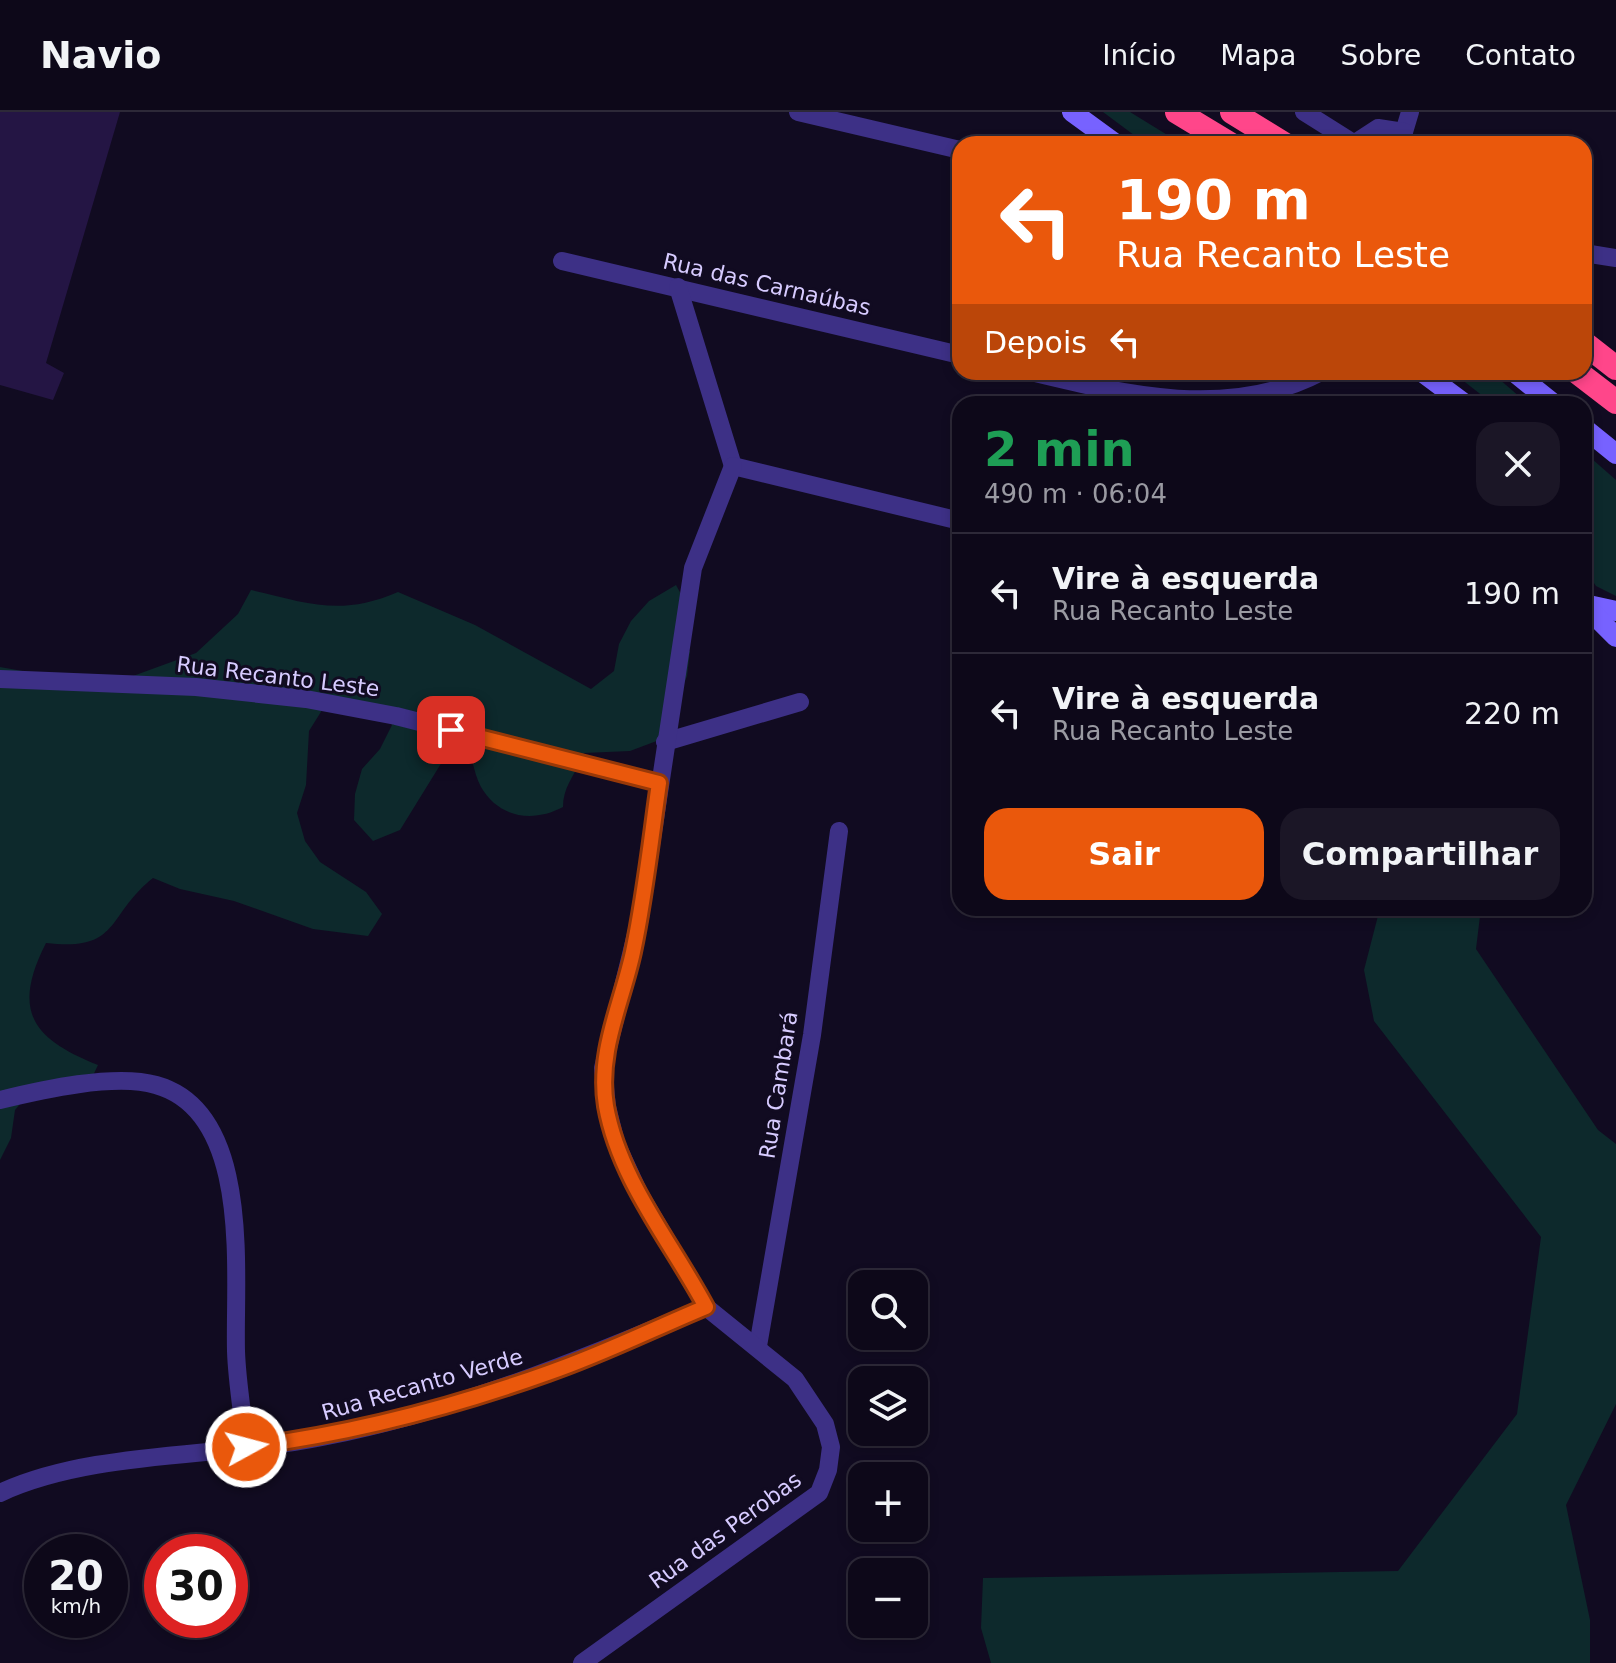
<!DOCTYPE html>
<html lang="pt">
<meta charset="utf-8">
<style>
body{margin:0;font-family:"DejaVu Sans",sans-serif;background:#1b1626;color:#f1f3f6;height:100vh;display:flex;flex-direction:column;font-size:30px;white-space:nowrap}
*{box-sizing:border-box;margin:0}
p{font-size:26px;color:#9a9aa2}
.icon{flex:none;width:44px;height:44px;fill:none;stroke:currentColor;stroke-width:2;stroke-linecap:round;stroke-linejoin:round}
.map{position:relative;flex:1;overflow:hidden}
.sheet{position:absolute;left:952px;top:284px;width:640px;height:520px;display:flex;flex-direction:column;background:#0d0819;border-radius:24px;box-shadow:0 4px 12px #0003,0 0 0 2px #2d2938}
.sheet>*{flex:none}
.hud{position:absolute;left:952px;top:24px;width:640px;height:244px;border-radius:24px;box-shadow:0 4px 12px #0003,0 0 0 2px #2d2938;background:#ea580c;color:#fff;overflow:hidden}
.controls{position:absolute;left:848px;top:1158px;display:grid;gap:16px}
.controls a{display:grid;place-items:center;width:80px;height:80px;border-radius:16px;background:#0d0819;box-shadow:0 4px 12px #0003,0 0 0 2px #2d2938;font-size:40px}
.speed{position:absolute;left:24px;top:1422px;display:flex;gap:16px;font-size:40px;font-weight:700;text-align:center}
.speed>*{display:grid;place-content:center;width:104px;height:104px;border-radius:50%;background:#0d0819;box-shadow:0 4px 12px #0003,0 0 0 2px #2d2938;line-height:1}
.speed small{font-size:20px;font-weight:400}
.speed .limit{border:12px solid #d22;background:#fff;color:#111}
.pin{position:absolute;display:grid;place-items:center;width:68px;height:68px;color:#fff;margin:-34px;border-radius:16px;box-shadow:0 4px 12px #0006}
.me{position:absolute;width:88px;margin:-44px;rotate:83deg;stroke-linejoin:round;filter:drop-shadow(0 0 6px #0008)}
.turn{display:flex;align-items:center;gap:28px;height:168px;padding:0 32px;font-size:36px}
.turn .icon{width:104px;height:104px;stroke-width:2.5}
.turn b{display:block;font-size:56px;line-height:68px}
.then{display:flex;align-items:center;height:76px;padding:0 32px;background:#0003;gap:16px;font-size:30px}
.round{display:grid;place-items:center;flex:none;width:84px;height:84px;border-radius:24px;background:#1b1626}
.overview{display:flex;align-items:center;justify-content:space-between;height:136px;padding:0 32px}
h1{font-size:48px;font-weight:800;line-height:60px;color:#1e9e55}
.button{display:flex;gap:16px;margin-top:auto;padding:16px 32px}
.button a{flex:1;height:92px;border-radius:24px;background:#ea580c;color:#fff;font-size:32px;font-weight:800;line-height:92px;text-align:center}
.button a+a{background:#1b1626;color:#f1f3f6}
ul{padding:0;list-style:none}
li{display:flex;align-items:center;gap:24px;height:120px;padding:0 32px;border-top:2px solid #2d2938}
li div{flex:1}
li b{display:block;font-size:30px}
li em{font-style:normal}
header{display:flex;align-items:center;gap:48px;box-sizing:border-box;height:112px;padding:0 40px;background:#0d0819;border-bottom:2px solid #2d2938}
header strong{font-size:38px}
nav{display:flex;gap:44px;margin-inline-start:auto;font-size:28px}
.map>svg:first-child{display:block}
.green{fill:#0d292c}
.building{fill:#241544}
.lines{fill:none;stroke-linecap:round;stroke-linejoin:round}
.minor{stroke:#3d3086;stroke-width:18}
.secondary{stroke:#7762ff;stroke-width:20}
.motorway{stroke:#ff468a;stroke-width:24}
.route-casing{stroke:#983908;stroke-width:20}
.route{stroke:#ea580c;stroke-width:14}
.labels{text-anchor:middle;stroke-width:6;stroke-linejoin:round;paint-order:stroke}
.street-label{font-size:22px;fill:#d7cbff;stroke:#110b21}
</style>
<header>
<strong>Navio</strong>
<nav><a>Início</a><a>Mapa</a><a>Sobre</a><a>Contato</a></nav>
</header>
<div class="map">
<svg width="1616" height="1551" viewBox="0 0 1616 1551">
<rect width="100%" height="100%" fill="#110b21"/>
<g class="green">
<polygon points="1103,0 1130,0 1182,32 1146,32"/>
<polygon points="1452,260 1491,260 1528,292 1493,292"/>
<polygon points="1584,340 1616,368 1616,484 1596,474 1584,456"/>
<path d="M676 473 682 484 687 539H690L687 564 662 627 630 639 584 641C577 661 563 673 563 695 533 711 499 706 481 675 476 666 474 655 471 645L442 650 400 718 373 729 354 708 355 682 362 657 380 637 392 613 376 592 324 595 309 619 306 673 297 701 305 729 320 750 366 780 382 802 368 824 313 817 234 789 180 777 153 766C106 803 121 840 46 831 11 900 33 927 98 953L87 976 32 978 15 998 11 1026 0 1048V555L45 563 122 568 196 541 238 502 251 478C308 491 340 505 398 480L475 513 591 577 614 559 619 532 631 509 649 489Z"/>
<polygon points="1380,796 1481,796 1476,837 1598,1018 1616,1032 1616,1292 1566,1393 1590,1508 1590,1551 991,1551 981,1516 983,1466 1398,1459 1517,1302 1541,1125 1374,909 1364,858"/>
</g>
<polygon class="building" points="0,0 120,0 46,251 64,261 53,288 0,273"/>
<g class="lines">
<g class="minor">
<polyline points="798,0 960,38"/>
<polyline points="1304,0 1355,32"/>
<polyline points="1404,20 1410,0"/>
<polyline points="1355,31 1378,16 1404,20"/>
<polyline points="1584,141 1616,146"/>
<polyline points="562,149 960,243"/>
<polyline points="678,175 733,354"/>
<path d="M1031 260C1126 283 1230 308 1321 260"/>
<polyline points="733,354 960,409"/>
<polyline points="0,567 196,575 306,587 396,604 659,671"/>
<polyline points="665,630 800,590"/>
<path d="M0 988C41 978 115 961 156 973 253 1000 234 1162 236 1239 237 1271 243 1303 246 1335"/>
<polyline points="758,1234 812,923 839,719"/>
<path d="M0 1381C92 1338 221 1346 322 1325 455 1299 581 1248 706 1195"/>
<polyline points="582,1551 819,1381 828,1358 831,1335 825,1312 795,1267 706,1195 639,1081 616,1031 607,995 603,956 640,806 693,456 733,354"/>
</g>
<g class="secondary">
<polyline points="1072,0 1116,32"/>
<polyline points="1422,260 1465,292"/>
<polyline points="1514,260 1554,292"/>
<polyline points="1584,316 1616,342"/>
<polyline points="1584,492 1616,499"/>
<polyline points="1584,493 1616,525"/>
</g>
<g class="motorway">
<polyline points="1177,0 1230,32"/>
<polyline points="1232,0 1284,32"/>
<polyline points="1584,231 1616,256"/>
<polyline points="1577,260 1616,290"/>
</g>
</g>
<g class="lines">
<defs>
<path id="route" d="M246 1335C350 1322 450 1296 548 1261 601 1243 653 1217 706 1195 672 1131 619 1068 606 994 597 940 622 891 633 840 645 784 651 727 659 671L451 618"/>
</defs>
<use href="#route" class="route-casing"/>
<use href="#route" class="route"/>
</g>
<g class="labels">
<g class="street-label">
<text transform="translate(767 172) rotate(13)" y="8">Rua das Carnaúbas</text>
<text transform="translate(278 564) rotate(7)" y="8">Rua Recanto Leste</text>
<text transform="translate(778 973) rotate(-81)" y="8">Rua Cambará</text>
<text transform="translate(422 1272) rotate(-16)" y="8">Rua Recanto Verde</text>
<text transform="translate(725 1418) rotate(-36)" y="8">Rua das Perobas</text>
</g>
</g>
</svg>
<div class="controls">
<a><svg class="icon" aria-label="search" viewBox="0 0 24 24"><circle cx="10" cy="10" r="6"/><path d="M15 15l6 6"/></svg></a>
<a><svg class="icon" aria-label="layers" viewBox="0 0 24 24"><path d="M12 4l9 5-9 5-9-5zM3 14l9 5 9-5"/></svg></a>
<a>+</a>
<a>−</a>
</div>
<div class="speed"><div>20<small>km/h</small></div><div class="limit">30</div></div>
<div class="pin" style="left:451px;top:618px;background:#d93025"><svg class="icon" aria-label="arrive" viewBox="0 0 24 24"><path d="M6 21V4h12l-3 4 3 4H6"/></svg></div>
<svg class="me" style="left:246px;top:1335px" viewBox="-20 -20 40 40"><circle r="17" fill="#ea580c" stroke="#fff" stroke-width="3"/><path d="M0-11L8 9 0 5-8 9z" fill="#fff"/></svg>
<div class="hud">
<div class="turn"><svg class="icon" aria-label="left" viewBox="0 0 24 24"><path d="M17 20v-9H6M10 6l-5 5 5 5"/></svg><div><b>190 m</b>Rua Recanto Leste</div></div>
<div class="then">Depois<svg class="icon" aria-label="left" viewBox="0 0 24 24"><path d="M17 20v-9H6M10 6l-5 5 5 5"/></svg></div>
</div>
<section class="sheet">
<div class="overview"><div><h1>2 min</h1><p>490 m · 06:04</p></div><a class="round"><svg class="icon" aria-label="close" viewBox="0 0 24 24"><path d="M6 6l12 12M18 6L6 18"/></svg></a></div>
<ul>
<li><svg class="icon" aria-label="left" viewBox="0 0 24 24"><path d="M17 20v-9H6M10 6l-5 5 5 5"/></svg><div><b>Vire à esquerda</b><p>Rua Recanto Leste</p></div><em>190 m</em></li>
<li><svg class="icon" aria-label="left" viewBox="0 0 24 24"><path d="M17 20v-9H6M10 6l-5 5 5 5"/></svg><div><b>Vire à esquerda</b><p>Rua Recanto Leste</p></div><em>220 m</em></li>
</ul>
<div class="button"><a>Sair</a><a>Compartilhar</a></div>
</section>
</div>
